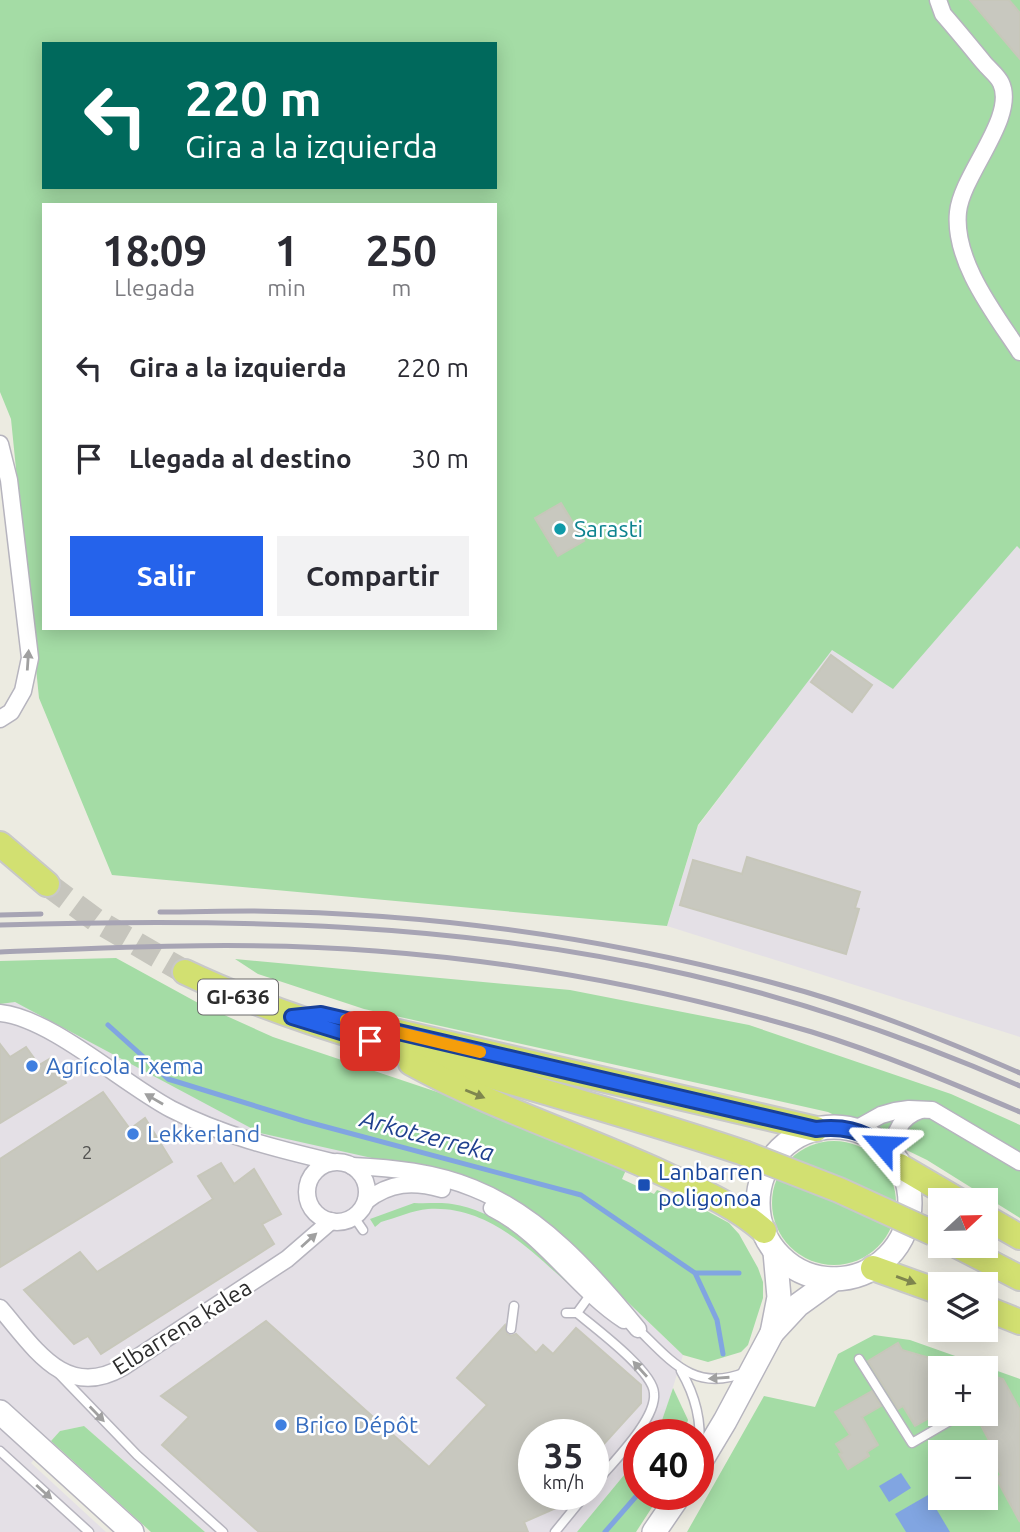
<!DOCTYPE html>
<html lang="es">
<meta charset="utf-8">
<style>
body{margin:0;font-family:Ubuntu,sans-serif;background:#f2f2f3;color:#2b2b33;height:100vh;display:flex;flex-direction:column;font-size:26px;white-space:nowrap}
*{box-sizing:border-box;margin:0}
p{font-size:23px;color:#7c7c81}
.icon{flex:none;width:38px;height:38px;fill:none;stroke:currentColor;stroke-width:2;stroke-linecap:round;stroke-linejoin:round}
.map{position:relative;flex:1;overflow:hidden}
.details{position:absolute;left:42px;top:203px;width:455px;height:427px;display:flex;flex-direction:column;background:#fff;border-radius:0px;box-shadow:0 4px 18px #0003}
.details>*{flex:none}
.hud{position:absolute;left:42px;top:42px;width:455px;height:147px;border-radius:0px;box-shadow:0 4px 18px #0003;background:#00695c;color:#fff;overflow:hidden}
.needle{width:46px;rotate:68deg}
.buttons{position:absolute;left:928px;top:1188px;display:grid;gap:14px}
.buttons a{display:grid;place-items:center;width:70px;height:70px;border-radius:0px;background:#fff;box-shadow:0 4px 18px #0003;font-size:35px}
.speed{position:absolute;left:518px;top:1419px;display:flex;gap:14px;font-size:35px;font-weight:700;text-align:center}
.speed>*{display:grid;place-content:center;width:91px;height:91px;border-radius:50%;background:#fff;box-shadow:0 4px 18px #0003;line-height:1}
.speed small{font-size:18px;font-weight:400}
.speed .limit{border:10px solid #d22;background:#fff;color:#111}
.pin{position:absolute;display:grid;place-items:center;width:60px;height:60px;color:#fff;margin:-30px;border-radius:14px;box-shadow:0 4px 10px #0006}
.me{position:absolute;width:77px;margin:-38px;rotate:296deg;stroke-linejoin:round;filter:drop-shadow(0 0 5px #0008)}
.turn{display:flex;align-items:center;gap:24px;height:147px;padding:0 28px;font-size:32px}
.turn .icon{width:91px;height:91px;stroke-width:2.5}
.turn b{display:block;font-size:49px;line-height:60px}
.eta{display:flex;justify-content:space-evenly;align-items:center;height:119px;text-align:center}
.eta b{font-size:42px;font-weight:700;line-height:49px}
.cta{display:flex;gap:14px;margin-top:auto;padding:14px 28px}
.cta a{flex:1;height:80px;border-radius:0px;background:#2563eb;color:#fff;font-size:28px;font-weight:700;line-height:80px;text-align:center}
.cta a+a{background:#f2f2f3;color:#2b2b33}
ul{padding:0;list-style:none}
li{display:flex;align-items:center;gap:21px;height:91px;padding:0 28px}
li div{flex:1}
li b{display:block;font-size:26px}
li em{font-style:normal}
.map>svg:first-child{display:block}
.industrial{fill:#e4e0e6;fill-rule:evenodd}
.green{fill:#a4dca5;fill-rule:evenodd}
.water{fill:#81a5e1}
.lines{fill:none;stroke-linecap:round;stroke-linejoin:round}
.stream{stroke:#81a5e1;stroke-width:5}
.building{fill:#c8c8bf;stroke:#c7c7ba;stroke-width:2}
.primary-tunnel{stroke:#c6c5bd;stroke-width:24;stroke-dasharray:24 12;stroke-linecap:butt}
.lane-casing{stroke:#b6b4be;stroke-width:11}
.street-casing{stroke:#b6b4be;stroke-width:19}
.secondary-casing{stroke:#b6b4be;stroke-width:26}
.primary-casing{stroke:#c8c8c8;stroke-width:28}
.lane{stroke:#fff;stroke-width:8}
.street{stroke:#fff;stroke-width:16}
.secondary{stroke:#fff;stroke-width:23}
.primary{stroke:#d2e071;stroke-width:24}
.rail{stroke:#a7a4b4;stroke-width:5}
.primary-bridge-casing{stroke:#c8c8c8;stroke-width:28;stroke-linecap:butt}
.primary-bridge{stroke:#d2e071;stroke-width:24}
.oneway{fill:#a0a0a0}
.oneway2{fill:#7f864e}
.route-casing{stroke:#184099;stroke-width:18}
.route{stroke:#2563eb;stroke-width:12}
.slow{stroke:#f59e0b;stroke-width:12}
.culture-dot{fill:#0f9aa8;stroke:#fff;stroke-width:2.5}
.shop-dot{fill:#3f7fe0;stroke:#fff;stroke-width:2.5}
.transit-dot{fill:#1a4fb4;stroke:#fff;stroke-width:2.5}
.labels{text-anchor:middle;stroke-width:5;stroke-linejoin:round;paint-order:stroke}
.number-label{font-size:19px;fill:#535351}
.shield{fill:#fff;stroke:#6b6b6b;stroke-width:2}
.shield-label{font-size:21px;font-weight:bold;fill:#2c2c2c}
.culture-label{font-size:23px;fill:#0d838f;stroke:#fff;text-anchor:start}
.shop-label{font-size:23px;fill:#366cbe;stroke:#fff;text-anchor:start}
.transit-label{font-size:23px;fill:#164399;stroke:#fff;text-anchor:start}
.street-label{font-size:23px;fill:#2c2c2c;stroke:#fff}
.water-label{font-size:24px;font-style:italic;fill:#1e3f8e;stroke:#fff}
</style>
<div class="map">
<svg width="1020" height="1532" viewBox="0 0 1020 1532">
<rect width="100%" height="100%" fill="#ecebe1"/>
<g class="industrial">
<polygon points="1017,545 1020,549 1020,1037 667,926 698,826 832,649 893,688"/>
<path d="M14 1002 466 1179 588 1264 683 1355 659 1432 657 1435H639V1457L577 1532H205L84 1426 60 1431 31 1463 106 1532H0V1004ZM534 1435H593V1494H534Z"/>
</g>
<g class="green">
<path d="M0 0H1020V549L1017 546 893 689 832 650 698 825 667 926 112 875 39 698 11 419 0 392ZM44 44H495V187H44ZM44 205H495V628H44Z"/>
<polygon points="116,958 200,1004 273,1037 464,1101 626,1170 622,1179 654,1194 657,1190 696,1205 729,1223 739,1234 758,1268 763,1282 763,1298 748,1345 741,1352 708,1362 683,1355 588,1264 466,1179 260,1133 15,1002 0,1004 0,961"/>
<polygon points="235,959 570,990 749,1025 951,1094 1020,1125 1020,1218 927,1160 828,1112 364,1009 258,974"/>
<circle cx="834" cy="1203" r="62"/>
<path d="M414 1203C427 1204 440 1202 452 1204 504 1212 542 1254 575 1290 533 1253 490 1205 428 1209 413 1210 396 1218 381 1222L375 1227 370 1219Z"/>
<path d="M874 1335 910 1340 1020 1379V1532H687L764 1396 815 1407 838 1354ZM940 1368H985V1414H940ZM940 1452H985V1498H940Z"/>
<polygon points="673,1388 688,1420 684,1435 657,1435"/>
<polygon points="84,1426 205,1532 151,1532 51,1441 60,1431"/>
<polygon points="639,1457 639,1494 660,1495 636,1532 577,1532"/>
</g>
<g class="water">
<polygon points="901,1473 911,1488 889,1502 879,1486"/>
<polygon points="928,1495 950,1532 906,1532 895,1514"/>
</g>
<g class="lines">
<g class="stream">
<polyline points="108,1025 168,1079 304,1121 581,1195 695,1273 739,1273"/>
<polyline points="695,1273 717,1320 723,1354"/>
<polyline points="605,1532 639,1493"/>
</g>
</g>
<g class="building">
<polygon points="970,0 1009,0 1020,13 1020,59"/>
<polygon points="561,503 584,541 558,556 535,518"/>
<polygon points="831,655 872,685 852,712 811,682"/>
<polygon points="747,857 860,892 855,908 859,909 846,954 680,905 693,860 742,874"/>
<polygon points="0,1044 10,1057 26,1047 39,1065 51,1058 66,1083 0,1123"/>
<polygon points="103,1092 130,1129 145,1118 172,1162 0,1267 0,1159"/>
<polygon points="221,1163 234,1184 254,1169 281,1214 262,1224 274,1244 101,1354 88,1336 74,1344 24,1290 80,1252 97,1272 213,1199 198,1176"/>
<polygon points="266,1321 429,1467 487,1405 457,1378 505,1325 507,1334 511,1336 516,1334 536,1353 543,1345 553,1354 576,1328 641,1385 641,1403 593,1456 593,1435 534,1435 534,1494 577,1494 572,1501 524,1522 528,1532 259,1532 162,1445 189,1417 161,1396"/>
<polygon points="898,1343 902,1350 940,1361 940,1412 915,1426 903,1406 898,1409 868,1361"/>
<polygon points="985,1374 1003,1379 1020,1410 1020,1522 996,1478 1001,1475 986,1450 992,1446 975,1414 985,1414"/>
<polygon points="872,1391 881,1406 862,1417 878,1445 867,1452 869,1456 848,1469 839,1454 842,1453 836,1444 850,1435 835,1412"/>
</g>
<g class="lines">
<polyline class="primary-tunnel" points="47,884 97,921 185,972"/>
<defs>
<g id="lane">
<polyline points="354,1217 363,1230"/>
<path d="M566 1313H577C595 1328 653 1371 654 1393 657 1420 610 1465 593 1486"/>
<polyline points="577,1313 590,1295"/>
<polyline points="511,1329 514,1306"/>
<path d="M638 1329C672 1362 695 1393 746 1372"/>
<polyline points="859,1359 912,1443 955,1418"/>
<path d="M681 1371C695 1395 702 1421 699 1449"/>
<polyline points="59,1374 137,1455 223,1532"/>
<polyline points="0,1451 89,1532"/>
<polyline points="555,1532 586,1494"/>
</g>
<g id="street">
<path d="M938 0 943 14C957 30 970 46 984 63 989 69 998 76 1001 83 1017 117 962 174 958 212 953 261 995 314 1020 352"/>
<polyline points="0,444 9,480 30,658 23,691 11,712 0,719"/>
<path d="M0 1013C51 1018 122 1083 171 1109 221 1135 277 1149 332 1162"/>
<polyline points="854,1130 881,1115 895,1111 909,1109 932,1110 1020,1162"/>
<path d="M893 1156C893 1135 899 1117 921 1110"/>
<circle cx="337" cy="1192" r="30"/>
<path d="M352 1166C393 1168 434 1172 473 1188 541 1215 592 1273 638 1329"/>
<path d="M366 1201C390 1182 413 1181 442 1189"/>
<path d="M492 1208C544 1234 576 1289 624 1320"/>
<path d="M0 1308C34 1347 65 1401 123 1367L287 1259 331 1221"/>
</g>
<g id="secondary">
<circle cx="834" cy="1203" r="76"/>
<polyline points="772,1333 779,1297 775,1252"/>
<polyline points="0,1412 132,1532"/>
<polyline points="698,1466 725,1421 772,1333 798,1305 834,1279"/>
<polyline points="654,1532 680,1494"/>
</g>
<g id="primary">
<polyline points="0,844 47,884"/>
<path d="M185 972C267 1011 352 1036 439 1061 541 1091 643 1119 744 1153"/>
<polyline points="381,1028 816,1129"/>
<path d="M411 1063C491 1107 579 1135 662 1173 698 1190 734 1204 764 1231"/>
<polyline points="900,1166 958,1200"/>
<polyline points="985,1217 1020,1237"/>
<polyline points="958,1246 1020,1278"/>
<polyline points="873,1268 940,1292"/>
<polyline points="985,1308 1020,1322"/>
</g>
</defs>
<use href="#lane" class="lane-casing"/>
<use href="#street" class="street-casing"/>
<use href="#secondary" class="secondary-casing"/>
<use href="#primary" class="primary-casing"/>
<use href="#lane" class="lane"/>
<use href="#street" class="street"/>
<use href="#secondary" class="secondary"/>
<use href="#primary" class="primary"/>
<g class="rail">
<path d="M160 912C191 912 221 911 251 911 429 913 609 938 781 985 863 1007 942 1039 1020 1073"/>
<polyline points="0,915 41,914"/>
<path d="M0 925C231 918 463 922 690 975 803 1001 914 1040 1020 1086"/>
<path d="M0 952C126 947 250 941 376 951 524 962 670 990 812 1032 883 1054 952 1083 1020 1112"/>
</g>
<defs>
<polyline id="primary-bridge" points="744,1153 839,1190 933,1233"/>
</defs>
<use href="#primary-bridge" class="primary-bridge-casing"/>
<use href="#primary-bridge" class="primary-bridge"/>
</g>
<defs><path id="oneway-solid" d="M-6-.8H1V-3.2L6.5 0L1 3.2V.8H-6Z" transform="scale(1.75)"/></defs>
<g class="oneway">
<use href="#oneway-solid" transform="translate(28 660) rotate(-86)"/>
<use href="#oneway-solid" transform="translate(154 1099) rotate(-150)"/>
<use href="#oneway-solid" transform="translate(309 1240) rotate(-42)"/>
<use href="#oneway-solid" transform="translate(640 1369) rotate(-132)"/>
<use href="#oneway-solid" transform="translate(719 1378) rotate(176)"/>
<use href="#oneway-solid" transform="translate(97 1414) rotate(46)"/>
<use href="#oneway-solid" transform="translate(44 1492) rotate(42)"/>
</g>
<g class="oneway2">
<use href="#oneway-solid" transform="translate(475 1094) rotate(22)"/>
<use href="#oneway-solid" transform="translate(906 1280) rotate(20)"/>
</g>
<g class="lines">
<defs>
<path id="route" d="M370 1041 292 1017 321 1014 816 1129C842 1126 861 1130 882 1145"/>
</defs>
<use href="#route" class="route-casing"/>
<use href="#route" class="route"/>
<polyline class="slow" points="346,1020 480,1052"/>
</g>
<circle class="culture-dot" cx="560" cy="529" r="7"/>
<g class="shop-dot">
<circle cx="32" cy="1066" r="7"/>
<circle cx="133" cy="1134" r="7"/>
<circle cx="281" cy="1425" r="7"/>
</g>
<rect class="transit-dot" x="637" y="1178" width="14" height="14" rx="3.5"/>
<g class="labels">
<g class="number-label">
<text x="87" y="1159">2</text>
</g>
<rect class="shield" x="198" y="979.5" width="80" height="35" rx="5"/>
<g class="shield-label">
<text x="238" y="1004">GI-636</text>
</g>
<g class="culture-label">
<text x="574" y="537">Sarasti</text>
</g>
<g class="shop-label">
<text x="46" y="1074">Agrícola Txema</text>
<text x="147" y="1142">Lekkerland</text>
<text x="295" y="1433">Brico Dépôt</text>
</g>
<g class="transit-label">
<text x="658" y="1180">Lanbarren<tspan x="658" dy="26">poligonoa</tspan></text>
</g>
<g class="street-label">
<text transform="translate(182 1327) rotate(-32)" y="8">Elbarrena kalea</text>
</g>
<g class="water-label">
<text transform="translate(427 1136) rotate(15)" y="8">Arkotzerreka</text>
</g>
</g>
</svg>
<div class="buttons">
<a><svg class="needle" viewBox="-14 -14 28 28"><path d="M0-13l5 13h-10z" fill="#e53935"/><path d="M0 13l5-13h-10z" fill="#7c7c81"/></svg></a>
<a><svg class="icon" aria-label="layers" viewBox="0 0 24 24"><path d="M12 4l9 5-9 5-9-5zM3 14l9 5 9-5"/></svg></a>
<a>+</a>
<a>−</a>
</div>
<div class="speed"><div>35<small>km/h</small></div><div class="limit">40</div></div>
<div class="pin" style="left:370px;top:1041px;background:#d93025"><svg class="icon" aria-label="arrive" viewBox="0 0 24 24"><path d="M6 21V4h12l-3 4 3 4H6"/></svg></div>
<svg class="me" style="left:882px;top:1145px" viewBox="-20 -20 40 40"><path d="M0-17L14 15 0 8-14 15z" fill="#2563eb" stroke="#fff" stroke-width="4"/></svg>
<div class="hud">
<div class="turn"><svg class="icon" aria-label="left" viewBox="0 0 24 24"><path d="M17 20v-9H6M10 6l-5 5 5 5"/></svg><div><b>220 m</b>Gira a la izquierda</div></div>
</div>
<section class="details">
<div class="eta">
<div><b>18:09</b><p>Llegada</p></div>
<div><b>1</b><p>min</p></div>
<div><b>250</b><p>m</p></div>
</div>
<ul>
<li><svg class="icon" aria-label="left" viewBox="0 0 24 24"><path d="M17 20v-9H6M10 6l-5 5 5 5"/></svg><div><b>Gira a la izquierda</b></div><em>220 m</em></li>
<li><svg class="icon" aria-label="arrive" viewBox="0 0 24 24"><path d="M6 21V4h12l-3 4 3 4H6"/></svg><div><b>Llegada al destino</b></div><em>30 m</em></li>
</ul>
<div class="cta"><a>Salir</a><a>Compartir</a></div>
</section>
</div>
